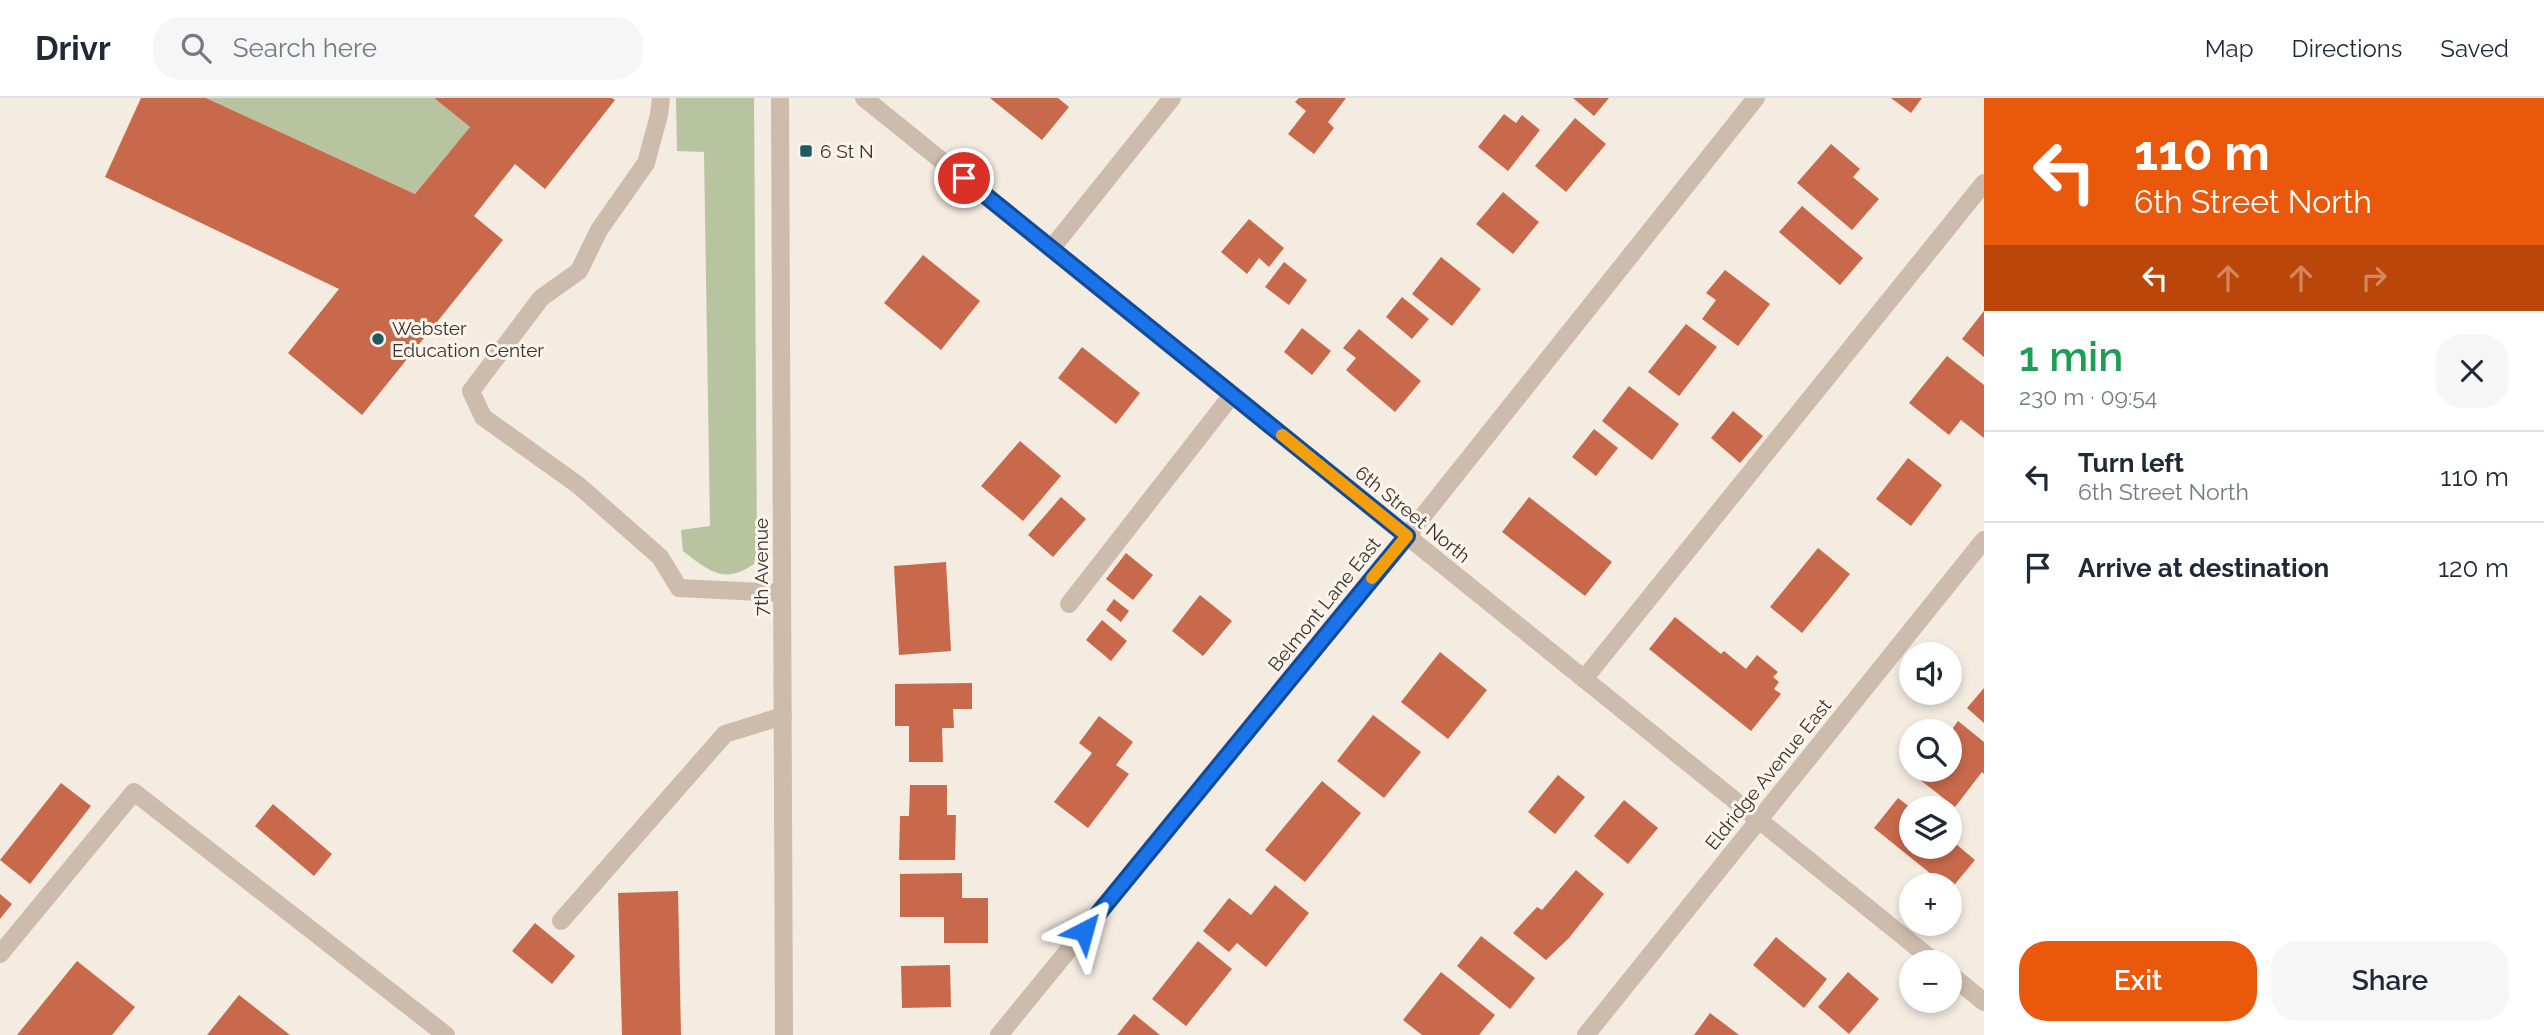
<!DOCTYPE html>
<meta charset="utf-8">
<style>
body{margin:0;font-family:Raleway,sans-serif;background:#f6f6f7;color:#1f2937;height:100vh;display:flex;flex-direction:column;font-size:26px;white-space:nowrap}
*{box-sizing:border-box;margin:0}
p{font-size:23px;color:#747a83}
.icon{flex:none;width:38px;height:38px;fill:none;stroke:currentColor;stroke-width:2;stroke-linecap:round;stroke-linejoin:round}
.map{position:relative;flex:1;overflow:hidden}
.sheet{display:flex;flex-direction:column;background:#fff;width:560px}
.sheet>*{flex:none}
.banner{background:#ea580c;color:#fff;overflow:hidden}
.buttons{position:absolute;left:1899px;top:544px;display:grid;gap:14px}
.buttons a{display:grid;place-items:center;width:63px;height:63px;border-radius:50%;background:#fff;box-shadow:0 4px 10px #0003;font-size:35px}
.pin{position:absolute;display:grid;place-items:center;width:60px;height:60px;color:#fff;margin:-30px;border:4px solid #fff;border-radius:50%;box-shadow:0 2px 7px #0007}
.me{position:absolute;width:77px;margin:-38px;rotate:39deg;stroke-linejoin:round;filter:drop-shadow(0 0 5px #0008)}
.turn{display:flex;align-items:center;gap:24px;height:147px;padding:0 35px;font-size:32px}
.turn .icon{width:91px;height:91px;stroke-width:2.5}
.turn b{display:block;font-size:49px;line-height:60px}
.lanes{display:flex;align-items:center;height:66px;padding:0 35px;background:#0003;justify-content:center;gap:35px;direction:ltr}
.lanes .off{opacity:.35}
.round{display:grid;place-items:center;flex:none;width:74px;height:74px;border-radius:28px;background:#f6f6f7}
.overview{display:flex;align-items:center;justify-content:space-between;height:119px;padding:0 35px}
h1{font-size:42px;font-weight:600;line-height:52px;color:#1e9e55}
.button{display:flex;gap:14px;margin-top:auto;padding:14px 35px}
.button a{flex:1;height:80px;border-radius:28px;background:#ea580c;color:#fff;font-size:28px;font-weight:600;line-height:80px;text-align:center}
.button a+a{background:#f6f6f7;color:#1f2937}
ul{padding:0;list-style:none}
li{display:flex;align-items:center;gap:21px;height:91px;padding:0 35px;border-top:2px solid #e0e1e3}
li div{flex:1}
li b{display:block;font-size:26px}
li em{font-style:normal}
header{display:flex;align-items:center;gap:42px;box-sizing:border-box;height:98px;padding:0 35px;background:#fff;border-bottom:2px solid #e0e1e3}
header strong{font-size:33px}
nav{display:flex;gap:38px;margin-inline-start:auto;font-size:24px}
.search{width:490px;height:63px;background:#f6f6f7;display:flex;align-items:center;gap:18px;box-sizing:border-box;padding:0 24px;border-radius:28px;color:#747a83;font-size:26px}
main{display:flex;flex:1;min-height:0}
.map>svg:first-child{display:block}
.green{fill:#b8c4a0}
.building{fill:#c8694b}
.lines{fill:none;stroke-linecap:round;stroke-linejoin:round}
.minor{stroke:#cdbbac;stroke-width:18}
.route-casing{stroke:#114b97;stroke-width:18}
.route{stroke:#1a73e8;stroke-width:12}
.slow{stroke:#f59e0b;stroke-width:12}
.poi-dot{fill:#1f5a5e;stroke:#fbf5ee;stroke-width:2.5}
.labels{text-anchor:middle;stroke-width:6;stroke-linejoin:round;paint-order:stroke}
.poi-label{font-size:19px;fill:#3b302b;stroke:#fbf5ee;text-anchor:start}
.street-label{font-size:19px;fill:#3b302b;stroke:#fbf5ee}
</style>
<header>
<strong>Drivr</strong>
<div class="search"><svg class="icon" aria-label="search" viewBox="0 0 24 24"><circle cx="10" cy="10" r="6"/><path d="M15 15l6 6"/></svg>Search here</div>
<nav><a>Map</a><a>Directions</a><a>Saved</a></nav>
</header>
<main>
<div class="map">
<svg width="1984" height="937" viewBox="0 0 1984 937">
<rect width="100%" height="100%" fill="#f4ebe1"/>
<g class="green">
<polygon points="206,0 434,0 470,29 415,96"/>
<path d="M676 0H754L757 452 754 466C724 487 709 473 683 453L681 432 710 428 704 54 677 53Z"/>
</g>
<g class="building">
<polygon points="141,0 206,0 415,96 470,29 434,0 612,0 615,2 545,91 515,66 474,118 503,142 362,317 288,255 339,191 105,79"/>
<polygon points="990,0 1058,0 1069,9 1042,42"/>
<polygon points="1299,0 1346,0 1328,24 1334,30 1314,56 1288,36 1306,13 1295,4"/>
<polygon points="1573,0 1609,0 1594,18"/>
<polygon points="1891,0 1922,0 1911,15"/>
<polygon points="1504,16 1516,25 1522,17 1540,32 1508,73 1478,49"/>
<polygon points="1575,20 1606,46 1566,94 1535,68"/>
<polygon points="1831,46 1860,71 1853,79 1879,101 1852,132 1797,85"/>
<polygon points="1503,94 1539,124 1513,156 1476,126"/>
<polygon points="1802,108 1863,160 1840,187 1779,134"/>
<polygon points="1249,121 1284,150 1269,169 1259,160 1247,176 1221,154"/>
<polygon points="923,157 980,203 941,252 884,205"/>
<polygon points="1441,159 1481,191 1452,228 1412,196"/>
<polygon points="1284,164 1307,182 1289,207 1265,189"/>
<polygon points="1725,172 1770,206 1738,248 1702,221 1716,202 1706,195"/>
<polygon points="1402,199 1429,221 1412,241 1386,219"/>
<polygon points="1984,213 1984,259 1962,241"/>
<polygon points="1686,226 1717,249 1679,298 1648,274"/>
<polygon points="1302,230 1331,253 1312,277 1284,254"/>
<polygon points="1359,231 1421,283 1395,314 1346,272 1356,260 1343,250"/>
<polygon points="1082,249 1140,295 1116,326 1058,280"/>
<polygon points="1947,258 1984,287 1984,340 1961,322 1949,337 1909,305"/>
<polygon points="1629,288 1679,326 1652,362 1602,323"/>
<polygon points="1733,313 1763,338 1740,365 1711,340"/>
<polygon points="1594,331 1618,350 1596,378 1572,359"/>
<polygon points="1020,343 1061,378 1023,423 981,388"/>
<polygon points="1908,360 1942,387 1911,428 1876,401"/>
<polygon points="1061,399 1086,421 1053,459 1028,437"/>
<polygon points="1529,399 1612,464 1585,498 1502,434"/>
<polygon points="1818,450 1850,476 1802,535 1770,509"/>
<polygon points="1126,455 1153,477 1133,502 1106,481"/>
<polygon points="946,464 951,553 899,557 894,468"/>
<polygon points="1200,497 1232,523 1203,558 1172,533"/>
<polygon points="1114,501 1129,513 1121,524 1106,512"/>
<polygon points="1675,519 1721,556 1724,553 1746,571 1757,557 1778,574 1773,579 1779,584 1774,591 1781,596 1751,633 1649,551"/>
<polygon points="1102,522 1127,543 1111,563 1086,542"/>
<polygon points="1440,554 1487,592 1448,641 1401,604"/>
<polygon points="972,585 972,611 953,611 954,630 942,630 943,664 909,664 909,628 895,628 895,586"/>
<polygon points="1984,590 1984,625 1967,610"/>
<polygon points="1373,617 1421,654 1384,700 1337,663"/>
<polygon points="1099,618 1133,644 1116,667 1129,676 1088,730 1054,704 1092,655 1079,645"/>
<polygon points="1958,623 1984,644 1984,676 1982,674 1955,709 1915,678 1920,672 1950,672 1950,634"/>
<polygon points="1558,677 1585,699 1555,736 1528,714"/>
<polygon points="1322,683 1361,715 1305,784 1265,752"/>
<polygon points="61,685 91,708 30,786 0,762"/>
<polygon points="910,687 947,687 947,717 956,717 955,762 899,762 900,718 909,718"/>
<polygon points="1898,700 1911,710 1911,749 1950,749 1950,741 1975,762 1950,792 1950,788 1946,788 1874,730"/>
<polygon points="1624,702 1658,730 1628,766 1594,738"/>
<polygon points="273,706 332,756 314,778 255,728"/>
<polygon points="1576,772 1604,796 1569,840 1546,862 1513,835 1537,809 1542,812"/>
<polygon points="962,775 962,800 988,800 988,845 944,845 944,819 900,819 900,776"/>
<polygon points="1275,787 1309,815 1266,869 1237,845 1229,854 1203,833 1229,800 1251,817"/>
<polygon points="678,793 681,937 622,937 618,795"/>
<polygon points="0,796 12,806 0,821"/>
<polygon points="535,825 575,858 552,886 512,853"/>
<polygon points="1481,838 1535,880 1510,911 1457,868"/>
<polygon points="1776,839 1827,881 1804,910 1753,867"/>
<polygon points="1198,843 1232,871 1186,928 1152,901"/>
<polygon points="77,863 135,909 112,937 17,937"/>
<polygon points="950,867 951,909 902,910 901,868"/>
<polygon points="1441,874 1495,917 1479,937 1422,937 1403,922"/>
<polygon points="1848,874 1879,901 1849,936 1818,909"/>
<polygon points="239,897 290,937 207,937"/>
<polygon points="1710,915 1739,937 1694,937"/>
<polygon points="1134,916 1160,937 1117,937"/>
</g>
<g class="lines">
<g class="minor">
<polyline points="661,0 659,17 646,65 599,132 579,173 541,200 471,293 483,319 578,387 660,459 679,490 782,495"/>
<polyline points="780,0 784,937"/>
<polyline points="864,0 1935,864"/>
<polyline points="1051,151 1172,0"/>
<polyline points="1069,506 1232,297"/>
<polyline points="1584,581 1984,85"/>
<polyline points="561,823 725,636 783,618"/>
<polyline points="0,856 134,694 446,937"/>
<polyline points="1950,876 1984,904"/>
<polyline points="999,937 1407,438 1756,0"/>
<polyline points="1586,937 1984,442"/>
</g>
</g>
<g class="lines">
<defs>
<polyline id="route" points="964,80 1407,438 1084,833"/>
</defs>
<use href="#route" class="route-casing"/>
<use href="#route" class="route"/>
<polyline class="slow" points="1282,337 1407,438 1372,480"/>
</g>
<g class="poi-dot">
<rect x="799" y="46" width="14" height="14" rx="3.5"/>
<circle cx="378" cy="241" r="7"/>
</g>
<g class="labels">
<g class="poi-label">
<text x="820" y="60">6 St N</text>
<text x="392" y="237">Webster<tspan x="392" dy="22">Education Center</tspan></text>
</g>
<g class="street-label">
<text transform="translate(1413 416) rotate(39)" y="7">6th Street North</text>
<text transform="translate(761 469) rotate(-90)" y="7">7th Avenue</text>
<text transform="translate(1324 506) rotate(-51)" y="7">Belmont Lane East</text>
<text transform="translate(1768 676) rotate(-51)" y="7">Eldridge Avenue East</text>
</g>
</g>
</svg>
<div class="buttons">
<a><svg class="icon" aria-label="sound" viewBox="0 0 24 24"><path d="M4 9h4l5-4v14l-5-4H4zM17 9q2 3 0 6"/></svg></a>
<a><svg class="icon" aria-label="search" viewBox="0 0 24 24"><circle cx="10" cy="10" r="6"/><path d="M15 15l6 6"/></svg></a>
<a><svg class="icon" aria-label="layers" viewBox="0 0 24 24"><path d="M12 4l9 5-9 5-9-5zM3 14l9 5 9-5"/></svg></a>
<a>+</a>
<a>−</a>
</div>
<div class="pin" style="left:964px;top:80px;background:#d93025"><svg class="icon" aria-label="arrive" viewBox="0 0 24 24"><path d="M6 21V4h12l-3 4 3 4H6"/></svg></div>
<svg class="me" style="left:1084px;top:833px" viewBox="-20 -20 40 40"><path d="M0-17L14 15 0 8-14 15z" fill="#1a73e8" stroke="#fff" stroke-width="4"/></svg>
</div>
<section class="sheet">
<div class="banner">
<div class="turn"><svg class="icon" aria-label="left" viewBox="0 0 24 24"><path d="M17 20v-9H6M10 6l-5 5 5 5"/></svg><div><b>110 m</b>6th Street North</div></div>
<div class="lanes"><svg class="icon" aria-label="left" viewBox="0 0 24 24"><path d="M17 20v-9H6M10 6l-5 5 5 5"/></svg><svg class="icon off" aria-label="ahead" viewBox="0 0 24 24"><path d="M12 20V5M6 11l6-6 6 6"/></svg><svg class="icon off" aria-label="ahead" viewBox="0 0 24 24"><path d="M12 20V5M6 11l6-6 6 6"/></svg><svg class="icon off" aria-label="right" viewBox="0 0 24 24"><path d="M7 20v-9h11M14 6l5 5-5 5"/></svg></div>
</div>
<div class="overview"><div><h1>1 min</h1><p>230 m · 09:54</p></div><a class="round"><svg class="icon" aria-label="close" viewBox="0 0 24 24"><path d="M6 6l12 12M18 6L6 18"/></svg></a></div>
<ul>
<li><svg class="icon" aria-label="left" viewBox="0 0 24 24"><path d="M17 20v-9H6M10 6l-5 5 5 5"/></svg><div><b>Turn left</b><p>6th Street North</p></div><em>110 m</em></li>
<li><svg class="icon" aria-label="arrive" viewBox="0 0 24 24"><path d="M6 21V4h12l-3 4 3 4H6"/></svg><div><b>Arrive at destination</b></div><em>120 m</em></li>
</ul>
<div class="button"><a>Exit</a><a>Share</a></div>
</section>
</main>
